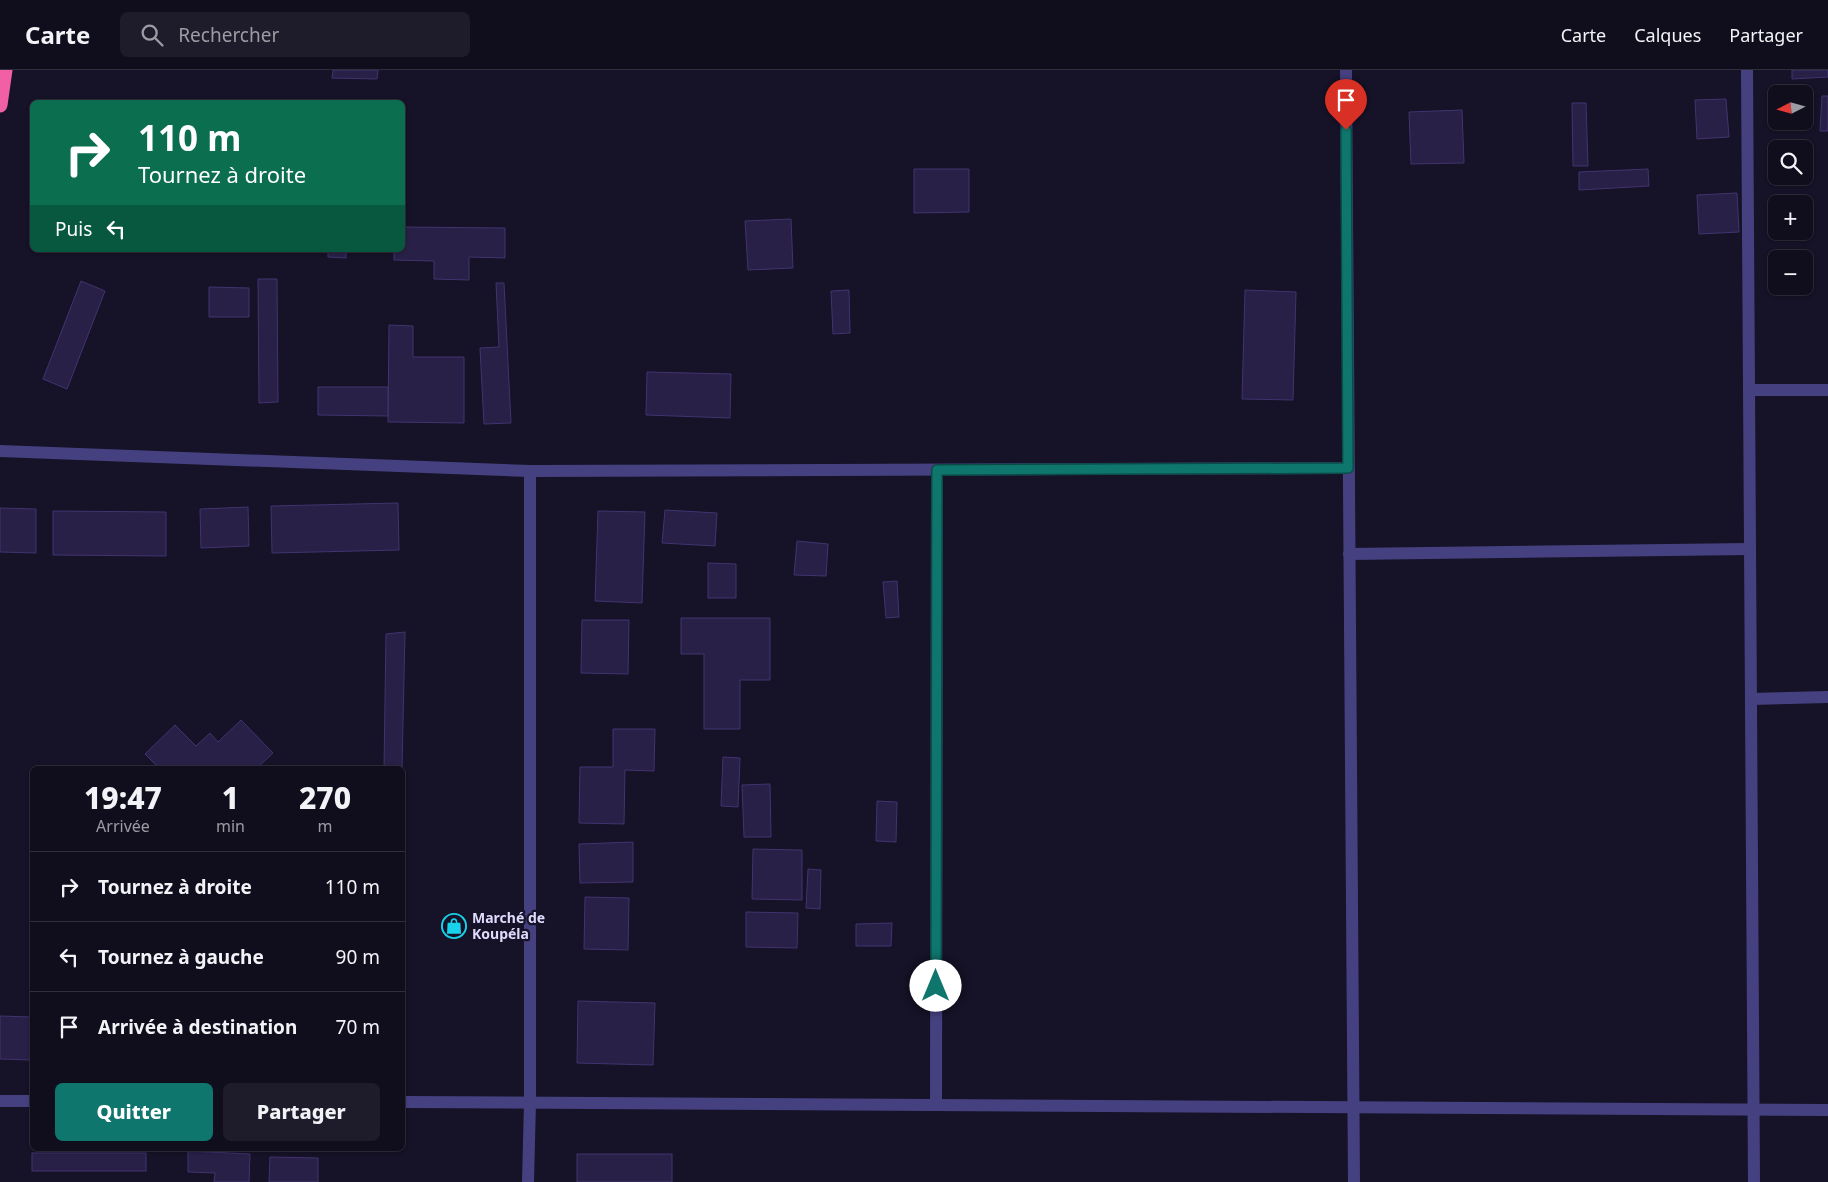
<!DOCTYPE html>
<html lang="fr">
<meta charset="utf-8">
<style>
body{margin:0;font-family:"Noto Sans",sans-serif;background:#1e1c2a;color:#f1f3f6;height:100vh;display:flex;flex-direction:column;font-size:19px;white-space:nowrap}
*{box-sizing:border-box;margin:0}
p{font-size:16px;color:#9c9ca4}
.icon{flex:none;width:28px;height:28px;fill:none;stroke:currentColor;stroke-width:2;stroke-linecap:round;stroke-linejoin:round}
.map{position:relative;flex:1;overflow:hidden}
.sheet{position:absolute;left:30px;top:696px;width:375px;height:385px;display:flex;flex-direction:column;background:#100e1d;border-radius:8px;box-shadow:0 1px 4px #0004,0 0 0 1px #302e3b}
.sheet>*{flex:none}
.guide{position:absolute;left:30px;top:30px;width:375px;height:152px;border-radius:8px;box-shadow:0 1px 4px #0004,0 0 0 1px #302e3b;background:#0b6e4f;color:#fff;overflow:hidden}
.needle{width:32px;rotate:264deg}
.fabs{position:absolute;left:1768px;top:15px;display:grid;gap:10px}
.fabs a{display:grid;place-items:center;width:45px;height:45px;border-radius:8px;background:#100e1d;box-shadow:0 1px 4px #0004,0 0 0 1px #302e3b;font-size:25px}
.pin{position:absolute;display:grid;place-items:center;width:42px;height:42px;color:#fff;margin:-51px -21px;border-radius:50% 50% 50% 0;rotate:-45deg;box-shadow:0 0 5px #0007}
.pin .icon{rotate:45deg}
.me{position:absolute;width:55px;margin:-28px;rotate:0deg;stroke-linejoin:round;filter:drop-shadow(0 0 4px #0008)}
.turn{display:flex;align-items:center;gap:18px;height:105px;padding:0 25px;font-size:22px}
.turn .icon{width:65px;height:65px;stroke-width:2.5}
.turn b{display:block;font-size:35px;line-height:42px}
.then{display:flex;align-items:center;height:48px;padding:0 25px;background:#0003;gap:10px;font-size:19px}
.eta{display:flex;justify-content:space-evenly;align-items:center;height:85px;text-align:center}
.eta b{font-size:30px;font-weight:800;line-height:35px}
.action{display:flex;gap:10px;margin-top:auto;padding:10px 25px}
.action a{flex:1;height:58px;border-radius:8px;background:#0f766e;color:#fff;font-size:20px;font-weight:800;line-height:58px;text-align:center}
.action a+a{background:#1e1c2a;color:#f1f3f6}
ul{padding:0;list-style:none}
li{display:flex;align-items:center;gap:15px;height:70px;padding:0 25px;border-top:1px solid #302e3b}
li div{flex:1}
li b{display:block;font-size:19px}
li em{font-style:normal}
header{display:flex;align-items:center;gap:30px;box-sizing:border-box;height:70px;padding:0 25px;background:#100e1d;border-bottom:1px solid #302e3b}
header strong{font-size:24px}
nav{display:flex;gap:28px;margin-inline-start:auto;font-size:18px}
.search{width:350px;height:45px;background:#1e1c2a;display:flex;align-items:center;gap:12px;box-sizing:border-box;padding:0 18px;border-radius:8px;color:#9c9ca4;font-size:19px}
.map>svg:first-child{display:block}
.building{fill:#282046;stroke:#413470}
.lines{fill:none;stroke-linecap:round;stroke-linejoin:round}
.street{stroke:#454181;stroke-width:12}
.highway{stroke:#f160a3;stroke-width:15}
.route-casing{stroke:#0a4d48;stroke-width:12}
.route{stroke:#0f766e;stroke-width:9}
.labels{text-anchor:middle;stroke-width:4.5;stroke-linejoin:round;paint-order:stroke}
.poi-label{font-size:14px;font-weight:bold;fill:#dfdbfc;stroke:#161227;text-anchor:start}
</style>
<header>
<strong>Carte</strong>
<div class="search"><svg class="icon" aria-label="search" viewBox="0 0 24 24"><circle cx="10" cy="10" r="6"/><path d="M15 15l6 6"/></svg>Rechercher</div>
<nav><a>Carte</a><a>Calques</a><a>Partager</a></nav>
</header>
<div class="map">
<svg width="1828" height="1112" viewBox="0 0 1828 1112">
<rect width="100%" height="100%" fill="#161227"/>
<g class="building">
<polygon points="333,0 378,0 377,9 332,8"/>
<polygon points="1792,0 1828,0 1828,7 1792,9"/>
<polygon points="1822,26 1828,26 1828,61 1820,61"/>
<polygon points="1726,29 1729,67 1697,69 1695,30"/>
<polygon points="1572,33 1586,33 1588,96 1573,96"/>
<polygon points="1462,40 1464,93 1411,94 1409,42"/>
<polygon points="914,99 969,99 969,142 914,143"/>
<polygon points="1648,99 1649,116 1579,120 1579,102"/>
<polygon points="1737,123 1739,162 1699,164 1697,125"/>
<polygon points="791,149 793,198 748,200 745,151"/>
<polygon points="402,157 505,158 505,188 469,187 469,210 434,209 434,191 394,190 394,180 402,180"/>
<polygon points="328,180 346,180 346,188 328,187"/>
<polygon points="258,209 277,209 278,332 259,333"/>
<polygon points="81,211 105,221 67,319 43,309"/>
<polygon points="496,213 504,213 511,353 484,354 480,278 499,277"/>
<polygon points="209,217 249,218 249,247 209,247"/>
<polygon points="849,220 850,263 833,264 831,221"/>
<polygon points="1245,220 1296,222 1293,330 1242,329"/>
<polygon points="389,255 413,256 413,287 464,287 464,353 388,352"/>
<polygon points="647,302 731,304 730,348 646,345"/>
<polygon points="318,317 388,317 388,346 318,345"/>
<polygon points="398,433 399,480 272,483 271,436"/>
<polygon points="248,437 249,476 201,478 200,439"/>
<polygon points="0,438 36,439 36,483 0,482"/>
<polygon points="665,440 717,443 715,476 662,473"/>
<polygon points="53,441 166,442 166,486 53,485"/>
<polygon points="598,441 645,442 642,533 595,531"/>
<polygon points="797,471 828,474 826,506 794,505"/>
<polygon points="708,493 736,494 736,528 708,528"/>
<polygon points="897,511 899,547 886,548 883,512"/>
<polygon points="681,548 770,548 770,610 740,610 740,659 704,659 704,584 681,584"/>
<polygon points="582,550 629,550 628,604 581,603"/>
<polygon points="405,562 402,699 384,699 386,564"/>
<polygon points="241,650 273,683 256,699 160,699 145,684 175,655 196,676 210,663 218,672"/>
<polygon points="613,659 655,659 654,701 625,700 624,754 579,753 580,697 613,697"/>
<polygon points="723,687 740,688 738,737 721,736"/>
<polygon points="770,714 771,767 744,767 742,715"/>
<polygon points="877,731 897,732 896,772 876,771"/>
<polygon points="633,772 633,812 580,813 579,774"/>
<polygon points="753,779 802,780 802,830 752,829"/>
<polygon points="808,799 821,800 820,839 806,838"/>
<polygon points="585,827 629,828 628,880 584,879"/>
<polygon points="746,842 798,843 797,878 746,877"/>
<polygon points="892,853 891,876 856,876 856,854"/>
<polygon points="578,931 655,933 653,995 577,993"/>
<polygon points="0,946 31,947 31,990 0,989"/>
<polygon points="188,1081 250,1084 249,1112 214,1112 215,1103 188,1102"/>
<rect x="32" y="1083" width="114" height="18"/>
<rect x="577" y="1084" width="95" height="28"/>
<polygon points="270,1087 318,1088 318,1112 269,1112"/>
</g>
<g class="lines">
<g class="street">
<polyline points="1346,0 1354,1112"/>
<polyline points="1747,0 1754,1112"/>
<polyline points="1749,320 1828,320"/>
<polyline points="0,381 530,401 1348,398"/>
<polyline points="1349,484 1750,479"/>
<polyline points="1751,629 1828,627"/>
<polyline points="0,1031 32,1031"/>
<polyline points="402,1032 1828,1040"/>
<polyline points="936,1035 937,400"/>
<polyline points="528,1112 530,1032 530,401"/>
</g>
<polyline class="highway" points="0,35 5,0"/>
</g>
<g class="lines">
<defs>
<polyline id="route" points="936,916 937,400 1348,398 1346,60"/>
</defs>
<use href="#route" class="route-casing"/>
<use href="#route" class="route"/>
</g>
<defs>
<symbol id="shop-ring" viewBox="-11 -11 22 22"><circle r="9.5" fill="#161227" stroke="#18d2eb" stroke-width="1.5"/><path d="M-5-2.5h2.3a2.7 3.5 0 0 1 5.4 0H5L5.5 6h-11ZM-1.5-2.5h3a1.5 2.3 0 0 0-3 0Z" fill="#18d2eb"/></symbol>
</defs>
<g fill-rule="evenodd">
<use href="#shop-ring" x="440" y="842" width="28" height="28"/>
</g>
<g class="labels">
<g class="poi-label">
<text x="472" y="853">Marché de<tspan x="472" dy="16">Koupéla</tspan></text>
</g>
</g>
</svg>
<div class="fabs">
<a><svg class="needle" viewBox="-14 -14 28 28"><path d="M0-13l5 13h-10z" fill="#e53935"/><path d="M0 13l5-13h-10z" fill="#9c9ca4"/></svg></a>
<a><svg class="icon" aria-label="search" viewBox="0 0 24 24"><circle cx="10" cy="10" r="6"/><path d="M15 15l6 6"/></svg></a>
<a>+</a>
<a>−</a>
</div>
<div class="pin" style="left:1346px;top:60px;background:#d93025"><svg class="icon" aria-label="arrive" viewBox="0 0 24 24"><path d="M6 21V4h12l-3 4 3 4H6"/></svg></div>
<svg class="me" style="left:936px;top:916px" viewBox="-20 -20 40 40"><circle r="19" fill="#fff"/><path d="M0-13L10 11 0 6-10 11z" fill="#0f766e"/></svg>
<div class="guide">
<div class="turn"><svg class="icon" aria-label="right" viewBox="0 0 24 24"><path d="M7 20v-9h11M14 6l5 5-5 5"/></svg><div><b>110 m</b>Tournez à droite</div></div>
<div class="then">Puis<svg class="icon" aria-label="left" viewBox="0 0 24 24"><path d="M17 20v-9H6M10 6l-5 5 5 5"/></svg></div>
</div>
<section class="sheet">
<div class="eta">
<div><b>19:47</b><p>Arrivée</p></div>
<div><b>1</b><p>min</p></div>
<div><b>270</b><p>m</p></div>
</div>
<ul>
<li><svg class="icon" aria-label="right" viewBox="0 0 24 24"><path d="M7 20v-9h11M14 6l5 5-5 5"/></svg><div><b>Tournez à droite</b></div><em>110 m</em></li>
<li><svg class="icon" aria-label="left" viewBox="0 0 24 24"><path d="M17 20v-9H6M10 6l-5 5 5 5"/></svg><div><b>Tournez à gauche</b></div><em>90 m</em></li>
<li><svg class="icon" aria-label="arrive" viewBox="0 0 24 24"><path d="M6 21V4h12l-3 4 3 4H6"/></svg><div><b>Arrivée à destination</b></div><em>70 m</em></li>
</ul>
<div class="action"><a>Quitter</a><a>Partager</a></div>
</section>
</div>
